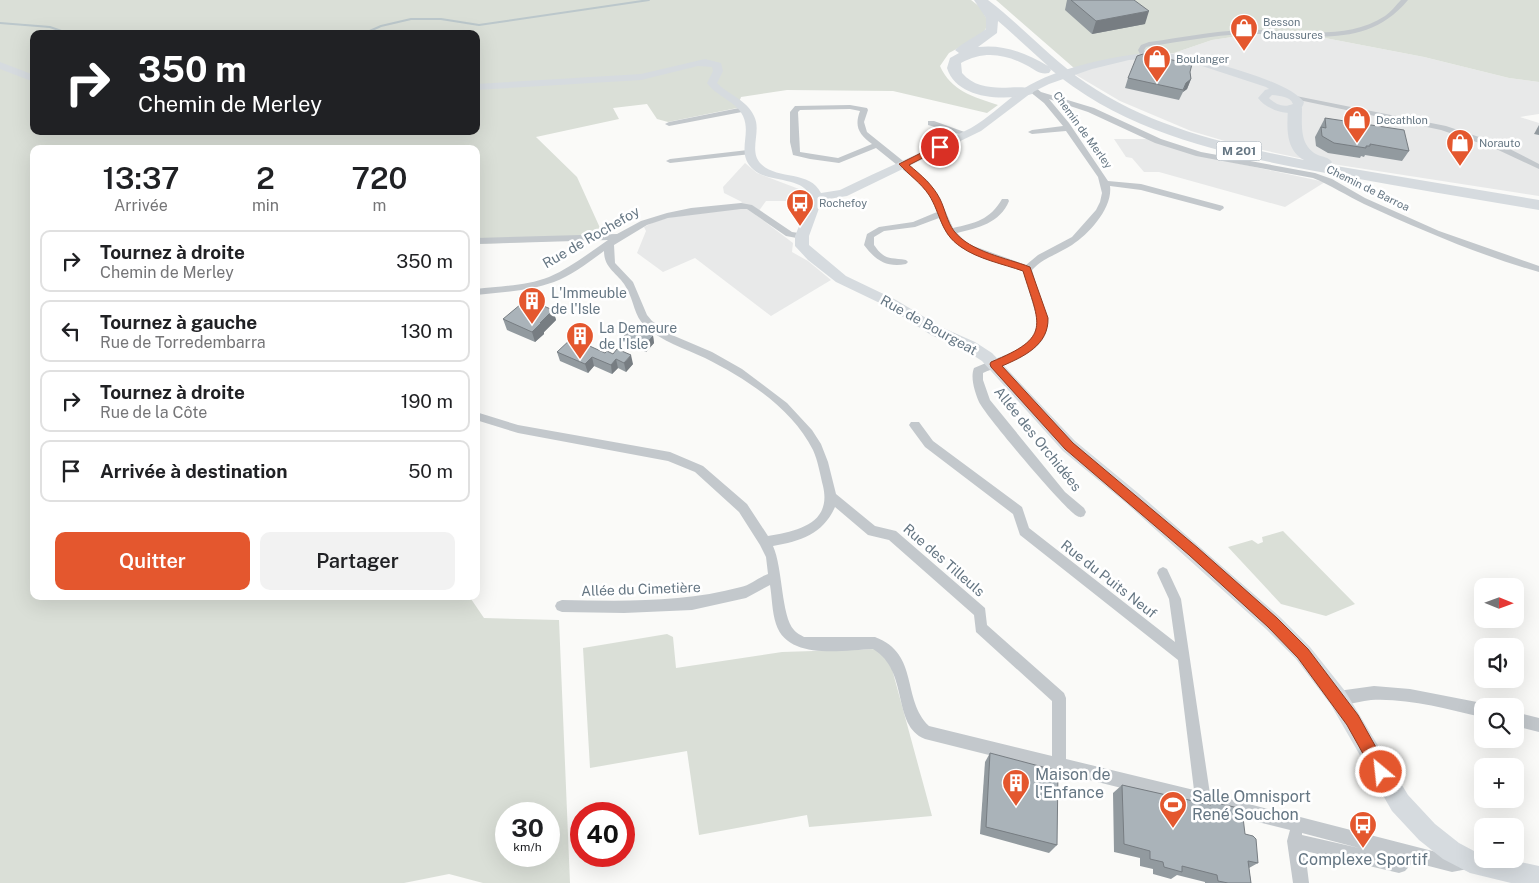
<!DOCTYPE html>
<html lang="fr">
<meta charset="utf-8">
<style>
body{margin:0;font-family:"Public Sans",sans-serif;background:#f2f2f2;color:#202124;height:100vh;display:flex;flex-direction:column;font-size:19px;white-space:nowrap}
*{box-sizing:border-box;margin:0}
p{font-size:16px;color:#757577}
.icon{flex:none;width:28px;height:28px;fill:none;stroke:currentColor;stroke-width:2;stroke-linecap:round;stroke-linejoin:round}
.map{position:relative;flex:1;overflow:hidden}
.sheet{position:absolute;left:30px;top:145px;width:450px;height:455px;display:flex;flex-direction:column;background:#fff;border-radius:10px;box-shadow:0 5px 20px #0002}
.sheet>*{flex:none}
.banner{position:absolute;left:30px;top:30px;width:450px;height:105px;border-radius:10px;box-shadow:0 5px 20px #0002;background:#202124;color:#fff;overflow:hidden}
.needle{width:32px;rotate:91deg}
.fabs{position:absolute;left:1474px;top:578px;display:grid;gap:10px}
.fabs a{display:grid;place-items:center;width:50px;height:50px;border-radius:10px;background:#fff;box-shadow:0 5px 20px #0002;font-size:25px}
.speed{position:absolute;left:495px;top:802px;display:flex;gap:10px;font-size:25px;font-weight:700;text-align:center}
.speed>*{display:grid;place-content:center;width:65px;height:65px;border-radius:50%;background:#fff;box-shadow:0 5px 20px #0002;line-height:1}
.speed small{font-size:12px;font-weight:400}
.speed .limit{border:8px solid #d22;background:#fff;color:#111}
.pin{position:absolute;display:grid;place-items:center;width:42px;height:42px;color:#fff;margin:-21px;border:2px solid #fff;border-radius:50%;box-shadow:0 1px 5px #0007}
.me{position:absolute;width:55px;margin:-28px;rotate:332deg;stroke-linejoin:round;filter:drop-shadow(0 0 4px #0008)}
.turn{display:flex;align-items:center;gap:18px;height:105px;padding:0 25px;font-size:22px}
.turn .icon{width:65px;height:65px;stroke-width:2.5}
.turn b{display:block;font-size:35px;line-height:42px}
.eta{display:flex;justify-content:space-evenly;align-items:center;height:85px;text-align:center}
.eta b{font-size:30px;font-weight:600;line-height:35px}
.action{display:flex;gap:10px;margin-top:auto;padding:10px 25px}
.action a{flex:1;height:58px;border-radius:10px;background:#e4572e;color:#fff;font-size:20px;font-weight:600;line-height:58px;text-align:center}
.action a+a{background:#f2f2f2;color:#202124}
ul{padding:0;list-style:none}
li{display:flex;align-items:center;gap:15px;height:62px;margin:0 10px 8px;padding:0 15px;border:2px solid #e0e0e0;border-radius:10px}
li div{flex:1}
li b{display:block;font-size:19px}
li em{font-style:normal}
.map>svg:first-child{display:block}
.built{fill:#e8e9e9}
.green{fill:#dadfd7;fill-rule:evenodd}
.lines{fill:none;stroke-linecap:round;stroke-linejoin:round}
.stream{stroke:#bbc7cb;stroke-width:2}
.street{fill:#c3c8cc;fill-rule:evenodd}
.secondary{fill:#d6dbdf;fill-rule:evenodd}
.highway{fill:#d6dbdf;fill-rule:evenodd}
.wall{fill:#929a9f}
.shaded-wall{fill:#777d82}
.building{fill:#aab3b9;stroke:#777d82}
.route{fill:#e4572e;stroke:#94391e}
.labels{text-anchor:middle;stroke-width:5;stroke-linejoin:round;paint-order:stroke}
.far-poi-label{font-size:11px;fill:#657683;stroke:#fff;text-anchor:start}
.far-street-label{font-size:11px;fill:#657683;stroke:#fff}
.shield{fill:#fff;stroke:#939fa8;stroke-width:1}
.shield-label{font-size:12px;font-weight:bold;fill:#657683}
.street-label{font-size:14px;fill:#657683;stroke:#fff}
.poi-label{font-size:14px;fill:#657683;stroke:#fff;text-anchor:start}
.near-poi-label{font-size:16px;fill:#657683;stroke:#fff;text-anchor:start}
</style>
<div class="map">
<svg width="1539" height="883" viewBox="0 0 1539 883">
<rect width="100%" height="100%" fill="#fafaf8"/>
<g class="built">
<polygon points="1253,34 1325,38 1424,57 1509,78 1539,82 1539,114 1520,117 1539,123 1539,196 1313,161 1235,144 1191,131 1120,101 1076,75 1074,68 1100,62 1174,53 1212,40"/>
<polygon points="1114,139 1149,139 1208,157 1325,182 1285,207 1159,172 1144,172 1132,158 1126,157"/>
<polygon points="745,163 757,173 799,189 803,196 792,201 766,201 756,215 793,243 792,252 808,261 831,280 771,316 695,258 663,272 637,253 646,231 644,227 656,221 672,217 736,209 742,202 724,193 723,187"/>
</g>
<g class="green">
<path d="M0 0H971L980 7 989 23 982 35 949 53 940 66C951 91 974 97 998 105L987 113 893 91 787 90 741 97 737 108 668 122 657 119 647 104 613 108 619 119 536 137 577 177 605 239 476 244V149H34V596H469L484 618 559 620 570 883H483L449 874 404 883H0ZM34 34H476V131H34ZM506 814H549V856H506Z"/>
<polygon points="996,0 1539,0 1539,82 1509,78 1424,57 1325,38 1253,34 1212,40 1174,53 1100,62 1074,68"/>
<polygon points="1283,531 1355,604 1326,616 1281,604 1228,547 1252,540 1258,544 1263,542 1262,537"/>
<polygon points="667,634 673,637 676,668 782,652 876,649 889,658 932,816 809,827 807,815 699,835 687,751 590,768 583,648"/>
</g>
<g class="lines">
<g class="stream">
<polyline points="0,23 50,27 70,34"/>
<polyline points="363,34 381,26 411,19 441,19 479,25 649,0"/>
</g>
<g class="street">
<path d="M1401 0H1408C1364 53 1304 32 1244 34 1213 35 1181 42 1150 46L1146 47 1144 50 1147 55 1143 57 1141 56 1138 50 1141 45 1149 42C1180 38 1212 31 1244 30 1291 28 1343 43 1385 16 1391 12 1396 5 1401 0Z"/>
<path d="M1029 87H1035L1041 92 1094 108 1161 139 1201 152 1315 173 1332 179 1365 198 1439 231 1539 266V272C1479 255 1421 230 1364 204 1347 196 1331 185 1313 178L1196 156 1155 143 1088 112 1049 99 1069 123 1108 181 1141 184 1223 206 1224 208 1220 211 1141 190 1110 186C1113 208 1089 234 1072 245 1058 254 1043 258 1032 270 1035 279 1037 290 1040 299 1042 305 1046 311 1047 317 1053 352 1007 363 983 373V380L990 400 1065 492 1084 508 1086 512 1084 516C1081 517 1081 518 1077 516 1066 511 985 415 979 402 975 392 970 378 974 368L1017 350 1034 337 1037 329V318L1023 271 962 248 947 234 939 218 915 227 884 231 874 237V245C885 261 890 257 906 260L908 262 906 264C887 268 875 260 864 245L867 234 879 227 913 222 937 212 931 197 922 185 876 148 839 163 810 159 793 155 790 142V112L795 106 850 105 867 108 868 110 864 122 867 132 928 181 939 197 953 228C975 223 990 220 1002 199H1008L1009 201C1000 223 978 228 957 233L968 244 1026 265 1038 255 1072 237 1096 210 1100 202 1102 193 1098 177 1066 131 1032 134 1028 132 1032 130 1063 126 1044 103 1029 91ZM850 109 860 111C854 127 859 134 872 144L838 158 800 152 798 112 800 110Z"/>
<polygon points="1291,95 1446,126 1500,144 1539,164 1539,169 1494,148 1441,130 1294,99 1290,97"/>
<polygon points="744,107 747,107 747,111 669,126 665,124 669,122"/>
<polygon points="928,121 934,121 970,134 966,136 928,125"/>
<polygon points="748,150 752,152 751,154 670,163 666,161 670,159"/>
<path d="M741 203 752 205 792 232 805 234 807 236 802 239 786 236 747 209H741L668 218 647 225 614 245 615 263 633 282 647 315 652 321 672 335 712 352 742 369 787 403 812 430 821 444 828 462 836 494 875 526 896 531 985 608 987 625 1064 693 1066 698V759L1194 790 1178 660 1020 535 1013 514 925 447 911 428 909 425 911 422H919L933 441 1022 507 1029 528 1175 642 1169 599 1157 573 1159 569 1163 567 1167 569 1181 599 1210 794 1452 856 1467 854 1473 856 1475 862 1473 868 1452 872 1413 862 1405 871 1399 873 1305 851 1309 883H1293L1287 841 1290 830 925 739C891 725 910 671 873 649 843 650 788 661 776 624 772 612 772 597 770 585L746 598 692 610 624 613 562 612 557 610 555 606 557 602 562 600C622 601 682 603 741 587 750 585 759 577 768 574L766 557 760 545 739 512 695 472 668 461 518 433 476 420V412L518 425 670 452 703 466 747 504 768 536C797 531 832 524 823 486 820 474 818 461 813 450 792 408 745 378 705 358 684 348 662 342 645 326 634 316 634 301 627 289 620 274 604 270 604 251 588 263 572 275 554 282 529 291 502 292 476 295V289C500 286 526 286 549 277 570 268 589 253 608 240L476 244V238L617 234 641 221 667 213 691 208ZM835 507 868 535 889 540 974 615 976 632 1052 701V756L929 726C901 699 920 654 875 637H804C801 635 796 633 794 630 781 616 783 568 773 546 801 541 823 534 835 507ZM1302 833 1359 848 1302 835Z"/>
<path d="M1374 686 1410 689 1482 703 1487 706H1482V717C1446 709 1408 698 1371 700 1360 701 1343 707 1333 703L1331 698 1333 693 1338 691Z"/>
<polygon points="1515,712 1539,718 1539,732 1515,726"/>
</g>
<g class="secondary">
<path d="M1161 52C1193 57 1286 78 1304 102 1300 122 1267 111 1258 98L1265 90 1269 89 1266 87 1199 65 1161 58 1129 60 1092 69 1049 84 1031 93 981 131 847 196 822 200 809 236V245L846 276 896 300 941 327 975 342 992 353 1075 441 1138 493 1280 617 1310 647 1345 691 1408 795 1435 824 1459 843 1474 851 1482 853V859H1506L1539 866V883H1511L1470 873 1443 859 1419 840 1392 811 1331 705 1296 659 1266 629 1126 503 1063 451 982 361 965 350 931 335 886 306 836 282 808 260 795 246V236L811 197C803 176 769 183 754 170 735 154 752 135 743 116 737 102 716 96 707 83L713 71 712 67 698 66 641 80 476 90V84L641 74 705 59 721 63 723 71 717 83C729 95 747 100 754 116 762 131 748 151 761 164 777 180 810 170 821 193L840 190C883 169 928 150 971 128 989 118 1005 101 1023 89 1057 67 1120 54 1161 52ZM1272 95C1280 96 1290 96 1293 104 1284 108 1276 105 1269 98Z"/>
<polygon points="0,62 34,75 34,82 0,69"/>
</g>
<path class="highway" d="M974 0H988C1022 26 1051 59 1086 83 1150 127 1229 145 1304 160 1285 149 1287 127 1288 108L1290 105H1300L1302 108C1302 125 1299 146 1318 155 1323 157 1328 157 1332 162L1330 165 1539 200V210C1475 199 1412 189 1348 177 1244 158 1132 139 1049 68L1051 70 1049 73C1040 75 1035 70 1028 66 1006 54 984 50 961 63L962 73C984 99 1025 80 1034 91L1032 94C1005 101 957 100 947 68L950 58 959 53 955 50C962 43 977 36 986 29V18ZM998 21 1005 27 1048 66C1026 53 1004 44 978 47L997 33Z"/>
</g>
<g class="wall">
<polygon points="1067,0 1134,0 1145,24 1092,34 1065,10"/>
<polygon points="1190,72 1191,79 1187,89 1183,92 1179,100 1125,88 1128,78"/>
<polygon points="1325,118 1409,151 1402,161 1365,155 1364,157 1361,156 1360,158 1328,153 1316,146 1315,137"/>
<polygon points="1539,125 1539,135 1534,134"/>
<polygon points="553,310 556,320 544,332 544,334 535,342 507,330 503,319"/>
<polygon points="624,336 653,336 654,343 646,352 626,343"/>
<polygon points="557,352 605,353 633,364 626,372 618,368 612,374 594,366 588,373 560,361"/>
<polygon points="990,753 1057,845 1049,853 980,834 985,762"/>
<polygon points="1122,785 1206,804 1210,801 1245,834 1258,863 1249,868 1251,883 1205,883 1205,882 1177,875 1171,879 1153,874 1153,869 1140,866 1140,858 1114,852 1113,793"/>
</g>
<g class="shaded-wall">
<polygon points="1149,11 1145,24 1092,34 1096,21"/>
<polygon points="1191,79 1187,89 1183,92 1186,83"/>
<polygon points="553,310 556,320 544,332 544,334 535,342 532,332 540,323"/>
<polygon points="653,336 654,343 646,352 645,345"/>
<polygon points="631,355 633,364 626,372 624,363"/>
<polygon points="592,357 594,366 588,373 585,364"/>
<polygon points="616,359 618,368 612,374 611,365"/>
</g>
<g class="building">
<polygon points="1071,0 1134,0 1149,11 1096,21"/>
<polygon points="1143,54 1192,64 1190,72 1191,79 1186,83 1183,90 1128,78 1137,56"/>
<polygon points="1325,118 1404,130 1409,151 1370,144 1370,146 1366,146 1366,148 1334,143 1322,136 1321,127 1326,128"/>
<polygon points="527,299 553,310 540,323 541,323 532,332 503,319"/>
<polygon points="633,328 653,336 645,345 624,336"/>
<polygon points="572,338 605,353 607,351 613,354 617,349 631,355 624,363 616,359 611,365 592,357 585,364 557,352"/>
<polygon points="990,753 1058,771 1057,845 986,827"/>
<polygon points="1122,785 1211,805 1210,801 1242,809 1245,834 1253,836 1256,839 1258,863 1248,861 1251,883 1228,883 1218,881 1217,875 1182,866 1182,872 1164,867 1163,862 1150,859 1150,851 1124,844"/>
</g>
<path class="route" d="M937 145 944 147 909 165C921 175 933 185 940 199 945 209 947 222 954 231 970 252 1007 258 1030 267L1048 318C1049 345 1023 357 1002 366L1073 443 1198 548 1277 618 1308 649 1358 715 1387 767 1389 772 1387 777 1381 779 1376 777 1347 725 1298 658 1268 627 1189 555 1065 449 991 367 990 364 991 362C1052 337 1040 326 1023 271 1003 264 978 259 961 247 940 233 941 214 929 195 921 183 909 175 899 164Z"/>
<defs>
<symbol id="shop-pin" viewBox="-11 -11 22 30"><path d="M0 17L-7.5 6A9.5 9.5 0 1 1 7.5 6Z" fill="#e4572e" stroke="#fff"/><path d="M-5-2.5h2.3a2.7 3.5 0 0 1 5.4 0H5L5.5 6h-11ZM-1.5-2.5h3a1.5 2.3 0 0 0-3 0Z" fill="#fff"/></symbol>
<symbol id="bus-pin" viewBox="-11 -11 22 30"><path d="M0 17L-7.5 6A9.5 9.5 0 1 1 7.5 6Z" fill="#e4572e" stroke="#fff"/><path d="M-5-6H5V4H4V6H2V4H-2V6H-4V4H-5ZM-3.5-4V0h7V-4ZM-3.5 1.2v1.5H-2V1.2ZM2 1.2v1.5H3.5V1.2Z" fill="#fff"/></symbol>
<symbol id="building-pin" viewBox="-11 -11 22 30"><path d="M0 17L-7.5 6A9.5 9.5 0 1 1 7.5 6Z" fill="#e4572e" stroke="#fff"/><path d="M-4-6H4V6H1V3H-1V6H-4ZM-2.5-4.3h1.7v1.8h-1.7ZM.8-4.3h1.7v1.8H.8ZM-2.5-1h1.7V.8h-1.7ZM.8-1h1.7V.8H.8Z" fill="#fff"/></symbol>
<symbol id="stadium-pin" viewBox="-11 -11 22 30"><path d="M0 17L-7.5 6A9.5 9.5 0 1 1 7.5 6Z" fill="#e4572e" stroke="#fff"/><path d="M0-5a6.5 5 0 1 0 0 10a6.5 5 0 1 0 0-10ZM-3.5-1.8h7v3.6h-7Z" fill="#fff"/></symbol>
</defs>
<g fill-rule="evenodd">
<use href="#shop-pin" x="1228" y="12" width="32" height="43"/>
<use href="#shop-pin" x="1141" y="43" width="32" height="43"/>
<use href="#shop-pin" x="1341" y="104" width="32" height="43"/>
<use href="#shop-pin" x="1444" y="127" width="32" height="43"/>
<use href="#bus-pin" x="784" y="187" width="32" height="43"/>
<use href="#building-pin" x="516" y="285" width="32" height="43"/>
<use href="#building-pin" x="564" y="320" width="32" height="43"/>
<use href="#building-pin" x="1000" y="767" width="32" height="43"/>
<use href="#stadium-pin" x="1157" y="789" width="32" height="43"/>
<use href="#bus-pin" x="1347" y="809" width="32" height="43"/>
</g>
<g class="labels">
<g class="far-poi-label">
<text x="1263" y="26">Besson<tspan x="1263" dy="13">Chaussures</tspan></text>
<text x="1176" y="63">Boulanger</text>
<text x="1376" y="124">Decathlon</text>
<text x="1479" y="147">Norauto</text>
<text x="819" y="207">Rochefoy</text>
</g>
<g class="far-street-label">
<text transform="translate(1083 130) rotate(54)" y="4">Chemin de Merley</text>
<text transform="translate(1368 188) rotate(26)" y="4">Chemin de Barroa</text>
</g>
<rect class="shield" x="1216.5" y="141.5" width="45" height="19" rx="4"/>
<g class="shield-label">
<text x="1239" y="155">M 201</text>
</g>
<g class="street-label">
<text transform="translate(591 237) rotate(-30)" y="5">Rue de Rochefoy</text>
<text transform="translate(929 325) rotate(29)" y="5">Rue de Bourgeat</text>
<text transform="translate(1038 439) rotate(51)" y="5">Allée des Orchidées</text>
<text transform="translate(944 560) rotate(41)" y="5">Rue des Tilleuls</text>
<text transform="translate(1109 579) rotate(38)" y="5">Rue du Puits Neuf</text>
<text transform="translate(641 589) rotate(-2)" y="5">Allée du Cimetière</text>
</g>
<g class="poi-label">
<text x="551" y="298">L'Immeuble<tspan x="551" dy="16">de l'Isle</tspan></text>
<text x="599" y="333">La Demeure<tspan x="599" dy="16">de l'Isle</tspan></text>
</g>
<g class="near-poi-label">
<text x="1035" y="780">Maison de<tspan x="1035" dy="18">l'Enfance</tspan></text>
<text x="1192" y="802">Salle Omnisport<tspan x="1192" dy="18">René Souchon</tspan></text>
<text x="1363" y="865" text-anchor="middle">Complexe Sportif</text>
</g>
</g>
</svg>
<div class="fabs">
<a><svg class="needle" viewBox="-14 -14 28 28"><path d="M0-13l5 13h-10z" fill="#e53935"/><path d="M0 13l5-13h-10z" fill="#757577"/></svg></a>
<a><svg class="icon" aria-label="sound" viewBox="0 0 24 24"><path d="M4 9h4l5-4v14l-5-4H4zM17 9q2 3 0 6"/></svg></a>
<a><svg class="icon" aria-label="search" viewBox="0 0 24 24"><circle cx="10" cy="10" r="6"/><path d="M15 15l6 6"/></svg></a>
<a>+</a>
<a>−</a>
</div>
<div class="speed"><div>30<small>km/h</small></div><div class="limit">40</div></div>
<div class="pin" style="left:940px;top:147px;background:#d93025"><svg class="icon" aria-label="arrive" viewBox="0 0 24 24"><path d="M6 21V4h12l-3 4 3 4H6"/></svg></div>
<svg class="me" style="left:1381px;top:772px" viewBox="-20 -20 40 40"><circle r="17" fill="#e4572e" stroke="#fff" stroke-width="3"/><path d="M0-11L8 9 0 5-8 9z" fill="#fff"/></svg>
<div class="banner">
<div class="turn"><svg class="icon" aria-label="right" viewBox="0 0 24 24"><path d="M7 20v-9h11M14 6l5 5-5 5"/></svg><div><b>350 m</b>Chemin de Merley</div></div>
</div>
<section class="sheet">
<div class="eta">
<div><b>13:37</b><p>Arrivée</p></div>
<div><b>2</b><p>min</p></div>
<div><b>720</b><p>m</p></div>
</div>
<ul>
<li><svg class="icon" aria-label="right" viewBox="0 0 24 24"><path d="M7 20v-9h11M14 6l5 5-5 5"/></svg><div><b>Tournez à droite</b><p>Chemin de Merley</p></div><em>350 m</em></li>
<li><svg class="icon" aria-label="left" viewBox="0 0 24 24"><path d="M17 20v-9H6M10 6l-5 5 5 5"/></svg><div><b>Tournez à gauche</b><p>Rue de Torredembarra</p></div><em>130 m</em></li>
<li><svg class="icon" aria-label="right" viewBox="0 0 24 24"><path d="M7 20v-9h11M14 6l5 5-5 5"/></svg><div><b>Tournez à droite</b><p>Rue de la Côte</p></div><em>190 m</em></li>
<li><svg class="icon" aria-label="arrive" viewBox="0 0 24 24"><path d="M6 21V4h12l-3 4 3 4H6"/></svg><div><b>Arrivée à destination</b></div><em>50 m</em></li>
</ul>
<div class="action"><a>Quitter</a><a>Partager</a></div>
</section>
</div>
